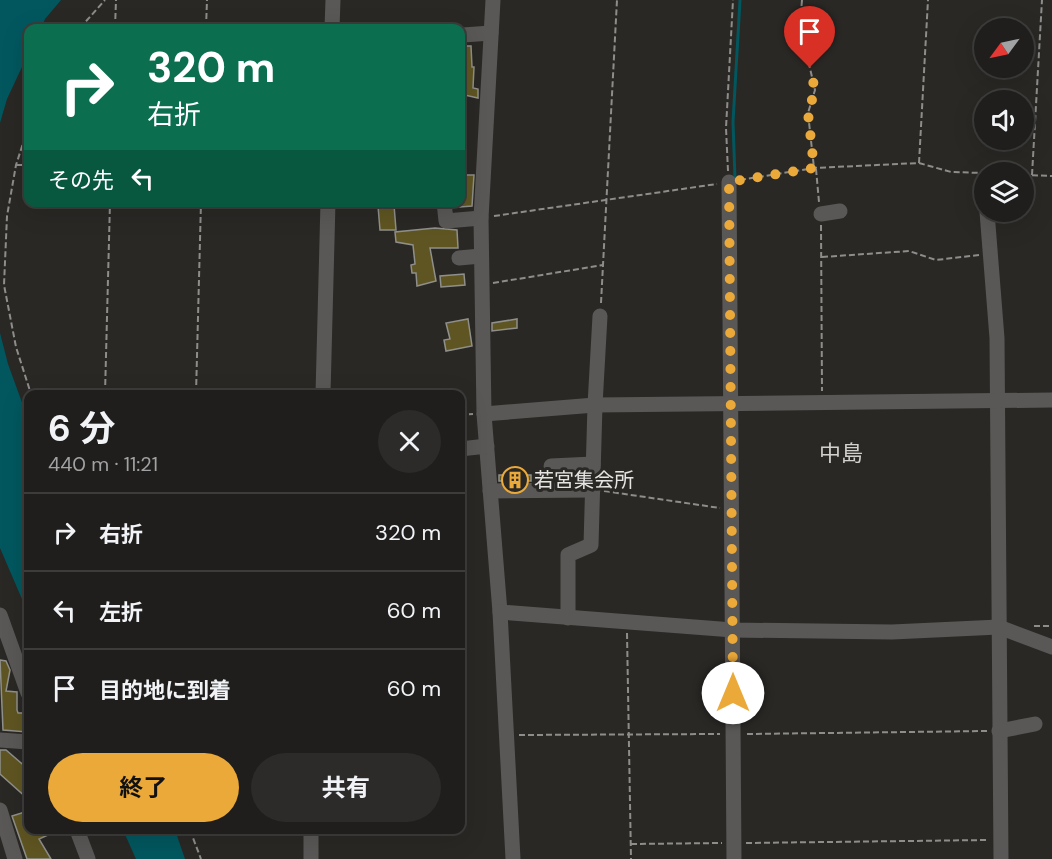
<!DOCTYPE html>
<html lang="ja">
<meta charset="utf-8">
<style>
body{margin:0;font-family:"DM Sans","Noto Sans JP",sans-serif;background:#2c2b29;color:#f1f3f6;height:100vh;display:flex;flex-direction:column;font-size:22px;white-space:nowrap}
*{box-sizing:border-box;margin:0}
p{font-size:20px;color:#a1a2a3}
.icon{flex:none;width:33px;height:33px;fill:none;stroke:currentColor;stroke-width:2;stroke-linecap:round;stroke-linejoin:round}
.map{position:relative;flex:1;overflow:hidden}
.panel{position:absolute;left:24px;top:390px;width:441px;height:444px;display:flex;flex-direction:column;background:#1f1e1c;border-radius:12px;box-shadow:0 6px 24px #0002,0 0 0 2px #3c3c3b}
.panel>*{flex:none}
.guide{position:absolute;left:24px;top:24px;width:441px;height:183px;border-radius:12px;box-shadow:0 6px 24px #0002,0 0 0 2px #3c3c3b;background:#0b6e4f;color:#fff;overflow:hidden}
.needle{width:39px;rotate:237deg}
.tools{position:absolute;left:974px;top:18px;display:grid;gap:12px}
.tools a{display:grid;place-items:center;width:60px;height:60px;border-radius:50%;background:#1f1e1c;box-shadow:0 6px 24px #0002,0 0 0 2px #3c3c3b;font-size:30px}
.pin{position:absolute;display:grid;place-items:center;width:51px;height:51px;color:#fff;margin:-62px -26px;border-radius:50% 50% 50% 0;rotate:-45deg;box-shadow:0 0 6px #0007}
.pin .icon{rotate:45deg}
.me{position:absolute;width:66px;margin:-33px;rotate:0deg;stroke-linejoin:round;filter:drop-shadow(0 0 4px #0008)}
.turn{display:flex;align-items:center;gap:21px;height:126px;padding:0 24px;font-size:27px}
.turn .icon{width:78px;height:78px;stroke-width:2.5}
.turn b{display:block;font-size:42px;line-height:51px}
.then{display:flex;align-items:center;height:57px;padding:0 24px;background:#0003;gap:12px;font-size:22px}
.round{display:grid;place-items:center;flex:none;width:63px;height:63px;border-radius:32px;background:#2c2b29}
.summary{display:flex;align-items:center;justify-content:space-between;height:102px;padding:0 24px}
h1{font-size:36px;font-weight:700;line-height:45px}
.button{display:flex;gap:12px;margin-top:auto;padding:12px 24px}
.button a{flex:1;height:69px;border-radius:36px;background:#eba939;color:#111;font-size:24px;font-weight:700;line-height:69px;text-align:center}
.button a+a{background:#2c2b29;color:#f1f3f6}
ul{padding:0;list-style:none}
li{display:flex;align-items:center;gap:18px;height:78px;padding:0 24px;border-top:2px solid #3c3c3b}
li div{flex:1}
li b{display:block;font-size:22px}
li em{font-style:normal}
.map>svg:first-child{display:block}
.water{fill:#02575e}
.lines{fill:none;stroke-linecap:round;stroke-linejoin:round}
.stream{stroke:#02575e;stroke-width:3}
.building{fill:#5f5522;stroke:#8f8f8b;stroke-width:1.5}
.path{stroke:#8e8d8b;stroke-width:2;stroke-dasharray:6 3;stroke-linecap:butt}
.minor{stroke:#5a5857;stroke-width:15}
.route{stroke:#eba939;stroke-width:10;stroke-dasharray:0 18}
.labels{text-anchor:middle;stroke-width:6;stroke-linejoin:round;paint-order:stroke}
.poi-label{font-size:20px;fill:#e5e4e2;stroke:#292825;text-anchor:start}
.quarter-label{font-size:22px;fill:#d2d1cd;stroke:#292825}
</style>
<div class="map">
<svg width="1052" height="859" viewBox="0 0 1052 859">
<rect width="100%" height="100%" fill="#292825"/>
<g class="water">
<polygon points="0,0 61,0 45,19 41,28 28,28 28,54 7,99 0,123"/>
<polygon points="0,333 8,364 28,419 28,613 0,548"/>
<polygon points="123,830 175,830 185,859 136,859"/>
</g>
<g class="lines">
<polyline class="stream" points="735,179 733,122 740,0"/>
</g>
<g class="building">
<polygon points="460,46 471,46 472,67 474,67 473,88 478,89 478,98 460,94"/>
<polygon points="460,175 474,175 472,206 460,207"/>
<polygon points="394,205 396,230 380,230 378,206"/>
<polygon points="435,228 457,230 458,248 430,248 436,281 417,286 416,273 412,273 411,265 415,264 413,245 396,242 395,232"/>
<polygon points="464,274 465,285 441,287 440,276"/>
<polygon points="468,319 472,346 446,351 444,340 450,339 446,323"/>
<polygon points="517,319 517,328 492,331 492,323"/>
<rect x="499" y="475" width="32" height="6"/>
<polygon points="0,660 6,661 10,670 6,691 17,692 17,710 18,713 24,713 23,724 27,724 27,732 3,730"/>
<polygon points="0,750 6,750 28,769 28,799 0,774"/>
<polygon points="28,811 28,830 59,830 39,839 51,859 27,859 12,816"/>
</g>
<g class="lines">
<g class="path">
<polyline points="802,0 800,25 815,90 808,113 814,168"/>
<polyline points="80,28 105,0"/>
<polyline points="115,28 116,0"/>
<polyline points="206,28 207,0"/>
<polyline points="28,128 16,165 7,216 4,285 16,347 31,394"/>
<polyline points="919,163 928,0"/>
<polyline points="16,165 28,165"/>
<polyline points="816,169 819,202"/>
<polyline points="728,171 726,128 733,0"/>
<polyline points="1023,175 1052,176"/>
<polyline points="1032,175 1042,0"/>
<polyline points="740,180 814,168 919,163 951,172 984,173"/>
<polyline points="494,216 717,184"/>
<polyline points="821,225 822,391"/>
<polyline points="822,257 909,251 936,260 979,255"/>
<polyline points="493,283 603,265"/>
<polyline points="601,303 617,0"/>
<polyline points="105,394 110,202"/>
<polyline points="196,394 201,202"/>
<polyline points="460,415 473,414"/>
<polyline points="604,491 720,508"/>
<polyline points="1034,626 1052,626"/>
<polyline points="627,633 631,859"/>
<polyline points="747,734 987,731"/>
<polyline points="519,735 720,734"/>
<polyline points="190,830 201,859"/>
<polyline points="746,843 989,840"/>
<polyline points="631,844 722,843"/>
</g>
<g class="minor">
<polyline points="493,0 481,218 484,414 500,612 513,859"/>
<polyline points="332,28 333,0"/>
<polyline points="463,35 491,33"/>
<polyline points="729,182 734,859"/>
<polyline points="444,202 446,221 481,218"/>
<polyline points="987,212 997,338 1001,859"/>
<polyline points="821,214 840,211"/>
<polyline points="459,258 481,256"/>
<polyline points="323,394 328,202"/>
<polyline points="484,414 595,405 1052,400"/>
<polyline points="460,449 487,446"/>
<polyline points="551,466 593,464"/>
<polyline points="490,491 593,490"/>
<polyline points="500,612 733,630 892,632 999,627 1052,647"/>
<polyline points="0,615 28,693"/>
<polyline points="568,618 568,555 591,545 595,405 600,316"/>
<polyline points="999,731 1035,724"/>
<polyline points="0,740 28,742"/>
<polyline points="0,810 15,859"/>
<polyline points="77,830 88,859"/>
<polyline points="311,859 311,830"/>
</g>
</g>
<g class="lines">
<polyline class="route" points="733,693 729,182 814,168 808,113 815,90 810,68"/>
</g>
<defs>
<symbol id="building-ring" viewBox="-11 -11 22 22"><circle r="9.5" fill="#292825" stroke="#eba939" stroke-width="1.5"/><path d="M-4-6H4V6H1V3H-1V6H-4ZM-2.5-4.3h1.7v1.8h-1.7ZM.8-4.3h1.7v1.8H.8ZM-2.5-1h1.7V.8h-1.7ZM.8-1h1.7V.8H.8Z" fill="#eba939"/></symbol>
</defs>
<g fill-rule="evenodd">
<use href="#building-ring" x="500" y="465" width="30" height="30"/>
</g>
<g class="labels">
<g class="poi-label">
<text x="534" y="487">若宮集会所</text>
</g>
<g class="quarter-label">
<text x="841" y="461">中島</text>
</g>
</g>
</svg>
<div class="tools">
<a><svg class="needle" viewBox="-14 -14 28 28"><path d="M0-13l5 13h-10z" fill="#e53935"/><path d="M0 13l5-13h-10z" fill="#a1a2a3"/></svg></a>
<a><svg class="icon" aria-label="sound" viewBox="0 0 24 24"><path d="M4 9h4l5-4v14l-5-4H4zM17 9q2 3 0 6"/></svg></a>
<a><svg class="icon" aria-label="layers" viewBox="0 0 24 24"><path d="M12 4l9 5-9 5-9-5zM3 14l9 5 9-5"/></svg></a>
</div>
<div class="pin" style="left:810px;top:68px;background:#d93025"><svg class="icon" aria-label="arrive" viewBox="0 0 24 24"><path d="M6 21V4h12l-3 4 3 4H6"/></svg></div>
<svg class="me" style="left:733px;top:693px" viewBox="-20 -20 40 40"><circle r="19" fill="#fff"/><path d="M0-13L10 11 0 6-10 11z" fill="#eba939"/></svg>
<div class="guide">
<div class="turn"><svg class="icon" aria-label="right" viewBox="0 0 24 24"><path d="M7 20v-9h11M14 6l5 5-5 5"/></svg><div><b>320 m</b>右折</div></div>
<div class="then">その先<svg class="icon" aria-label="left" viewBox="0 0 24 24"><path d="M17 20v-9H6M10 6l-5 5 5 5"/></svg></div>
</div>
<section class="panel">
<div class="summary"><div><h1>6 分</h1><p>440 m · 11:21</p></div><a class="round"><svg class="icon" aria-label="close" viewBox="0 0 24 24"><path d="M6 6l12 12M18 6L6 18"/></svg></a></div>
<ul>
<li><svg class="icon" aria-label="right" viewBox="0 0 24 24"><path d="M7 20v-9h11M14 6l5 5-5 5"/></svg><div><b>右折</b></div><em>320 m</em></li>
<li><svg class="icon" aria-label="left" viewBox="0 0 24 24"><path d="M17 20v-9H6M10 6l-5 5 5 5"/></svg><div><b>左折</b></div><em>60 m</em></li>
<li><svg class="icon" aria-label="arrive" viewBox="0 0 24 24"><path d="M6 21V4h12l-3 4 3 4H6"/></svg><div><b>目的地に到着</b></div><em>60 m</em></li>
</ul>
<div class="button"><a>終了</a><a>共有</a></div>
</section>
</div>
